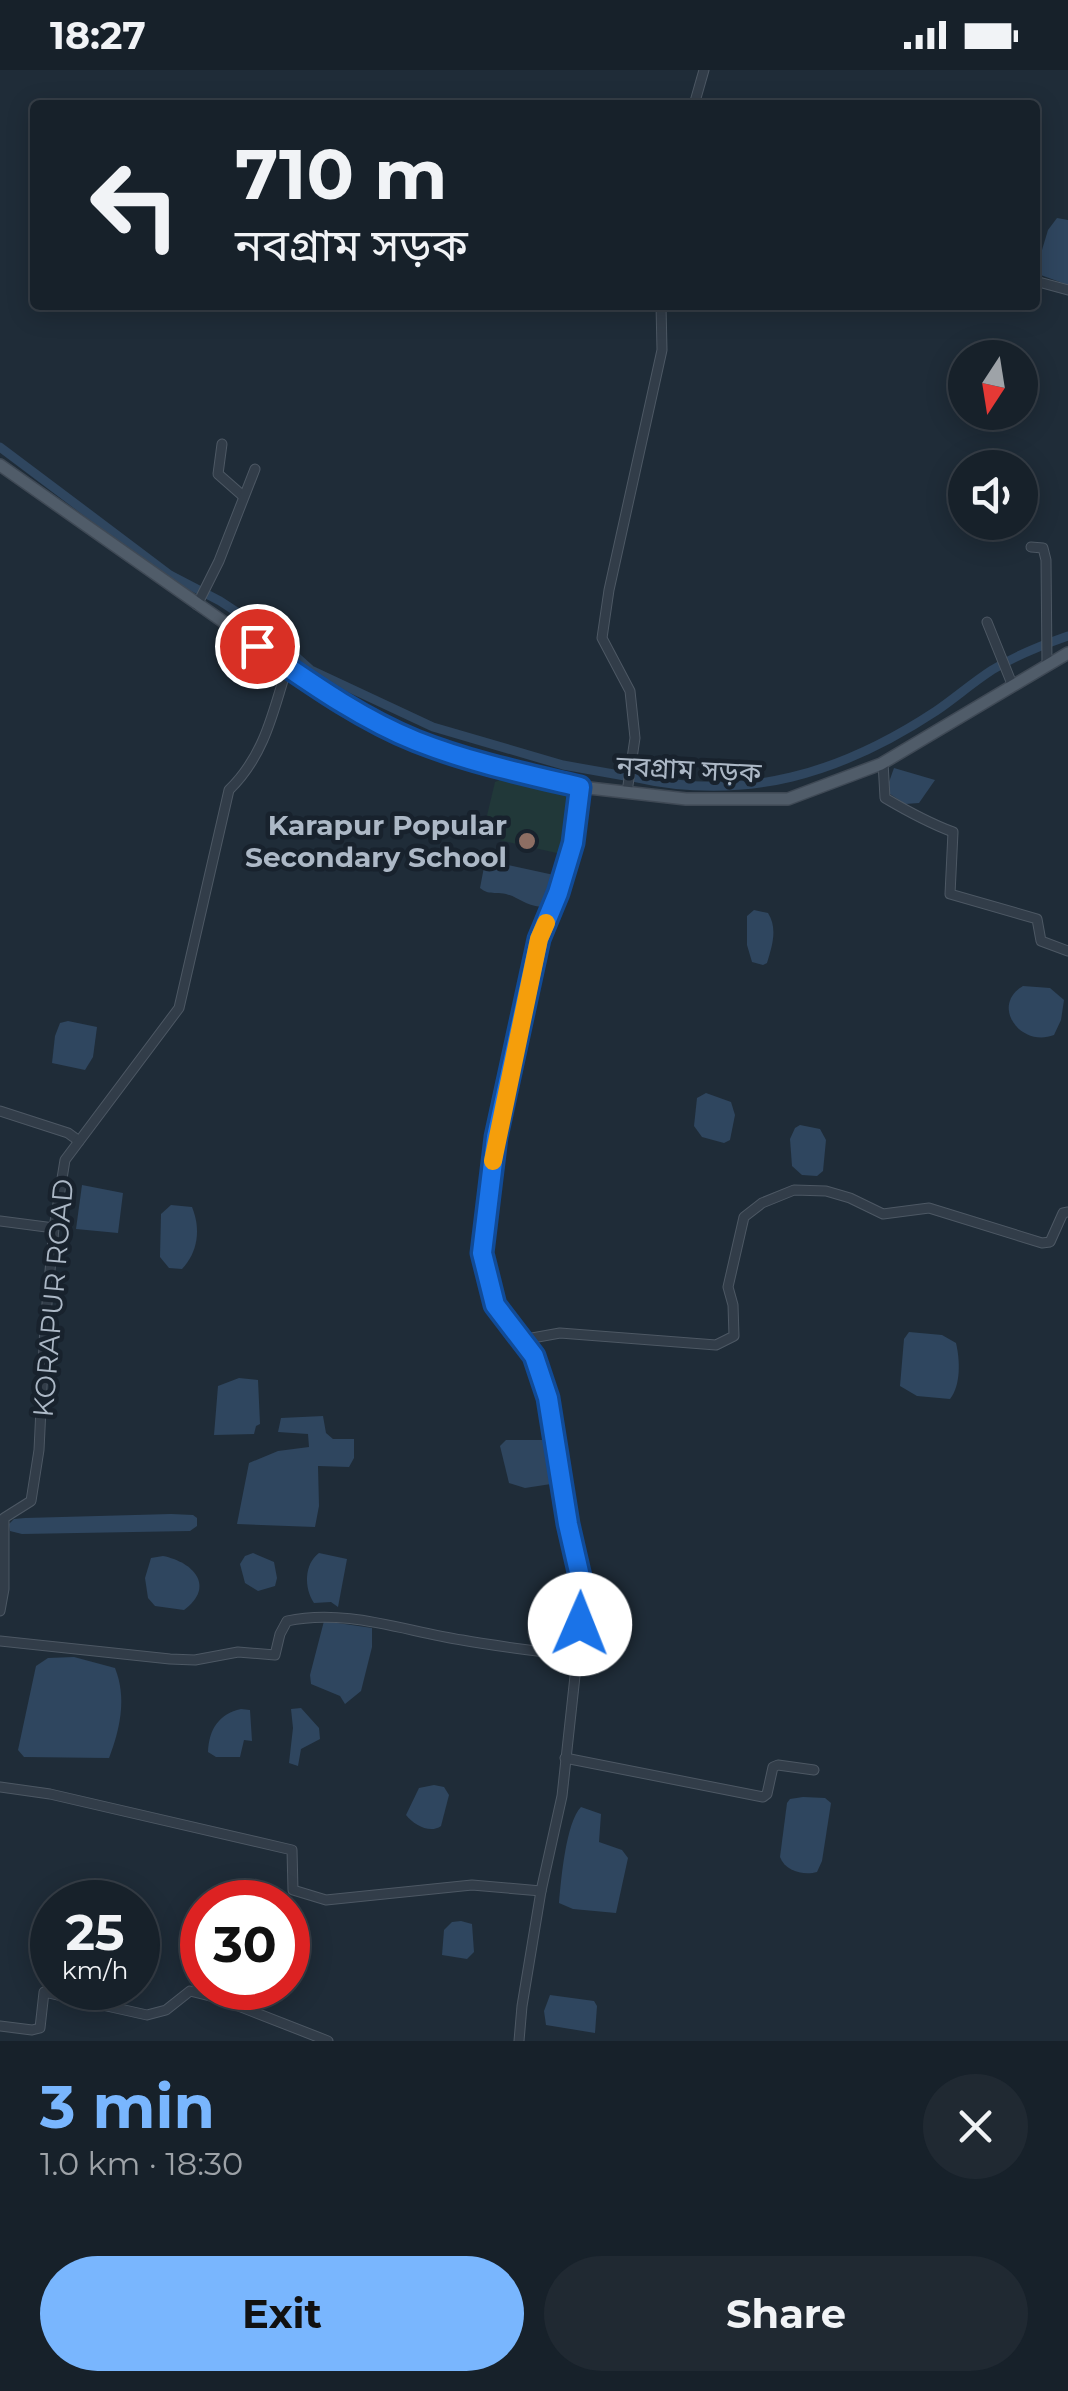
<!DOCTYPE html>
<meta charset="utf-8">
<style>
body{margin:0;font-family:Montserrat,"Noto Sans Bengali",sans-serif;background:#202932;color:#f1f3f6;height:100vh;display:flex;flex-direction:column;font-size:38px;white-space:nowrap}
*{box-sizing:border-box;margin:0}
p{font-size:32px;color:#9ea3a8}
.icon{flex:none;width:55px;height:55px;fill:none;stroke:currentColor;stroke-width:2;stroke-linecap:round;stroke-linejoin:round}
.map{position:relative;height:1971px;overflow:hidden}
.panel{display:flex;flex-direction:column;background:#17212a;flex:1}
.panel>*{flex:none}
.guide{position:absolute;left:30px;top:30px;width:1010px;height:210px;border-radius:10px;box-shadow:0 5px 25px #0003,0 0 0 2px #363e47;background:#17212a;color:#f1f3f6;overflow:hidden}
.needle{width:65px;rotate:192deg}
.controls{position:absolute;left:948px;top:270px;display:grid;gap:20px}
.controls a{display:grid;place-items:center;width:90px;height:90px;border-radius:50%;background:#17212a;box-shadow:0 5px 25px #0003,0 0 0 2px #363e47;font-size:50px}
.speed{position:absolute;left:30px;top:1810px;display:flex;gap:20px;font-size:50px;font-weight:700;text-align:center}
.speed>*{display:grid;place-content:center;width:130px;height:130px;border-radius:50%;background:#17212a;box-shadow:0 5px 25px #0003,0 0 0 2px #363e47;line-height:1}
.speed small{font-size:25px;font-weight:400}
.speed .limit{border:15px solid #d22;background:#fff;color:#111}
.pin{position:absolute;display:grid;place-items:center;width:85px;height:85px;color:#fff;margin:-42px;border:5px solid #fff;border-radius:50%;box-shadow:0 2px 10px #0007}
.me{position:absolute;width:110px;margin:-55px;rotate:1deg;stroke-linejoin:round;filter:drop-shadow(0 0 8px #0008)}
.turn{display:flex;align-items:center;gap:35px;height:210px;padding:0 40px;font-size:45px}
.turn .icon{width:130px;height:130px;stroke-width:2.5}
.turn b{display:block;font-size:70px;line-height:85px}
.round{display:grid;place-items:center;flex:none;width:105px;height:105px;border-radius:52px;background:#202932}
.headline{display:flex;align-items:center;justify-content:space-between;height:170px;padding:0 40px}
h1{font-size:60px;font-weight:700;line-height:75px;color:#79b6fe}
.button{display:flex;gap:20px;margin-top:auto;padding:20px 40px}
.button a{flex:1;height:115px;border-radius:60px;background:#79b6fe;color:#111;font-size:40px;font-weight:700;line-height:115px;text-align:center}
.button a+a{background:#202932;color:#f1f3f6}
.status{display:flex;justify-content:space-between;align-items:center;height:70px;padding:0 50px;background:#17212a;direction:ltr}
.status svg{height:28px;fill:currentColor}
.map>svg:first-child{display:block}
.green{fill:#213839}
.water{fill:#2f465f}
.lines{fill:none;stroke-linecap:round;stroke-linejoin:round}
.canal{stroke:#2f465f;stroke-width:9}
.minor-casing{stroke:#4d5864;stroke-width:11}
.major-casing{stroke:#3f4955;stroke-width:14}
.minor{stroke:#323d49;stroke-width:9}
.major{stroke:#505c69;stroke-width:11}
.route-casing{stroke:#114b97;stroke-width:25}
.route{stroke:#1a73e8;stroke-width:18}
.slow{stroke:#f59e0b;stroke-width:18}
.education-dot{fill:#8d6e63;stroke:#18222d;stroke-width:4}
.labels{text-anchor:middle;stroke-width:9;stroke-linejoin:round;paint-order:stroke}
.street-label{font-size:28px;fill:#acb8c6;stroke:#18222d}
.poi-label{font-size:28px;font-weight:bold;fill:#acb8c6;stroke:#18222d;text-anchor:end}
</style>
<div class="status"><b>18:27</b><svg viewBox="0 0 49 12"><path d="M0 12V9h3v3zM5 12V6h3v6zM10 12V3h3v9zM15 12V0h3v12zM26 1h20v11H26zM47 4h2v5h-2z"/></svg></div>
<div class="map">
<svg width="1068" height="1971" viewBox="0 0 1068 1971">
<rect width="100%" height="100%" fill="#1f2c38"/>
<polygon class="green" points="504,708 572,723 574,726 561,784 486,767 484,758 495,712"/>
<g class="water">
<polygon points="1057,148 1068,150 1068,215 1038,204 1036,200 1048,160"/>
<polygon points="894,698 935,710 919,733 905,734 890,724 889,712"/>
<path d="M503 794 554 805 541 837C524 835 520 828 506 824 495 821 490 826 480 818L484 797Z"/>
<path d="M754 840 768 843C778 859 772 876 767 893L763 895 752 892 747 875V846Z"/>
<path d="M1023 916 1050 918 1064 930 1061 950 1054 965C1020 978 990 935 1023 916Z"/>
<polygon points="68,951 97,957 93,987 85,1000 52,993 55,966 60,953"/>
<polygon points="706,1023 731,1032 735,1045 730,1070 724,1073 702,1067 694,1056 697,1028"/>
<polygon points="800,1055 820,1059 826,1070 823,1101 817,1106 802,1105 792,1096 790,1069 795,1058"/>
<polygon points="82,1115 123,1123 118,1163 76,1159"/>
<path d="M171 1135 192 1137C201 1159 198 1182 182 1199L169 1198 160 1187 161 1144Z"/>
<path d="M909 1262 942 1265 956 1273C960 1290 961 1315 950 1329L917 1326 900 1316 904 1269Z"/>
<polygon points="239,1308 258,1310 260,1354 256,1356 254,1364 214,1365 218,1316"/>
<polygon points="323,1346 326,1363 333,1369 354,1369 354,1388 349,1397 318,1396 319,1436 315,1457 237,1454 249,1393 278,1381 309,1377 308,1364 278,1362 281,1348"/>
<polygon points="506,1370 543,1370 548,1373 553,1411 551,1414 525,1418 509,1413 500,1376"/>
<polygon points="171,1444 193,1445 197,1448 197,1456 190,1461 22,1464 10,1461 9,1454 14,1449 25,1448"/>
<polygon points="253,1483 274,1492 277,1508 275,1516 258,1521 245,1513 240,1494 245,1486"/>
<path d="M319 1483 347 1489 338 1537 331 1532 314 1533C304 1518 304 1494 319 1483Z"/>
<path d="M163 1486C193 1492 216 1516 184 1540L155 1536 148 1528 145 1508 151 1488Z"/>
<polygon points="324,1551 372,1558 372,1577 361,1621 345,1634 340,1626 311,1614 310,1605"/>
<path d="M74 1587 115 1598C127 1628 120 1659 109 1688L24 1687 18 1680 36 1596 48 1588Z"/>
<polygon points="301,1638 319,1658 320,1669 301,1679 298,1696 289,1693 293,1658 291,1639"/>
<path d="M241 1639 250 1640 252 1671 244 1670 240 1687H216L208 1682C209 1659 219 1644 241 1639Z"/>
<path d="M434 1715 444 1717 449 1725 441 1756C430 1764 414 1755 406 1745L419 1718Z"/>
<path d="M803 1727 825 1728 831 1733 822 1791 817 1802C804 1806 785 1801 780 1787L787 1733 790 1729Z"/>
<path d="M581 1737 601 1744 599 1772 622 1780 628 1788 616 1843 573 1839 559 1833C561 1810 566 1752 581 1737Z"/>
<polygon points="461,1851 472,1854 474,1882 467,1889 442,1885 444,1860 452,1852"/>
<polygon points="550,1925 594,1931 597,1936 595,1963 546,1955 544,1941"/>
</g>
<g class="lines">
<g class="canal">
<polyline points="0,377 170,505 220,531 272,565 311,600 433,657 563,695 625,706"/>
<path d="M633 707C746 733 842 703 936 641 955 628 972 613 992 600 1015 586 1042 575 1068 566"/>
</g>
<defs>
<g id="minor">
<polyline points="694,35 704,0"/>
<polyline points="1035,211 1068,220"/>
<polyline points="222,374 218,404 243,426"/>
<polyline points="1031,477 1043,478 1046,490 1047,594"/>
<polyline points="197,535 219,491 255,399"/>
<polyline points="987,552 1012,614"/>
<path d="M883 692 885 728C907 741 929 753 953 762L950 824 1037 849 1041 871 1068 881"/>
<polyline points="627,722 635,668 630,621 602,568 609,520 662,280 661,235"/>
<polyline points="0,1041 68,1063 79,1071"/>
<polyline points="0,1151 54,1158"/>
<polyline points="521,1270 560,1263 716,1275 734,1266 733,1235 728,1217 744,1147 762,1133 794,1120 826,1121 850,1128 883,1144 929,1138 1042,1173 1050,1172 1063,1143 1068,1142"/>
<path d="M0 1541 4 1519V1448L31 1431 39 1380 45 1255 54 1158 65 1090 179 938 229 720C264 686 273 643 287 597"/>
<path d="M0 1571 170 1589 195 1590 238 1582 275 1585 280 1564 287 1551C345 1538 404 1561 462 1570 500 1577 538 1581 576 1586"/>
<polyline points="565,1688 763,1727 767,1724 773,1697 778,1695 814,1700"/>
<polyline points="0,1717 50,1724 292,1780 293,1820 326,1830 472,1815 541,1821"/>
<polyline points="0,1956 32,1960 40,1958 44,1922 147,1945 166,1940 190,1921 218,1928 328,1971"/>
<polyline points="519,1971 522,1936 541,1821 562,1726 584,1523 568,1454 547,1328 534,1286 495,1235 482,1183 496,1067 539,869 559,823 573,773 580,717"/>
</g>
<polyline id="major" points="0,395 329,626 414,670 495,697 580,717 686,729 788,729 881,694 1068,583"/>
</defs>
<use href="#minor" class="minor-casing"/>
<use href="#major" class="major-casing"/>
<use href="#minor" class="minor"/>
<use href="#major" class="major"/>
</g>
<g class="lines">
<defs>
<path id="route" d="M257 576C308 611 359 648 416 671 469 692 525 704 580 717L573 773 558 823 539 869 496 1067 482 1183 495 1235 534 1286 548 1328 568 1454 584 1524 580 1554"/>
</defs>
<use href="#route" class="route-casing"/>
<use href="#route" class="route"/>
<polyline class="slow" points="493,1091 539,869 546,853"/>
</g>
<circle class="education-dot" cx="527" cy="771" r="10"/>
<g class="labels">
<g class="street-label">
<text transform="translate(689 699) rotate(3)" y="10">নবগ্রাম সড়ক</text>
<text transform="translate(53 1228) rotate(-85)" y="10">KORAPUR ROAD</text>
</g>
<g class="poi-label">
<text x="507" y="765">Karapur Popular<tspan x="507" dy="32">Secondary School</tspan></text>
</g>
</g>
</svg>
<div class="controls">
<a><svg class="needle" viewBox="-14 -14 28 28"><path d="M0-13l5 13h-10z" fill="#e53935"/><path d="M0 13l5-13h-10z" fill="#9ea3a8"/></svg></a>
<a><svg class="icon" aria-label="sound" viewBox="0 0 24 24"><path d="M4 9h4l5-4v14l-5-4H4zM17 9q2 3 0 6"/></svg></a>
</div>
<div class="speed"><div>25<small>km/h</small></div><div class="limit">30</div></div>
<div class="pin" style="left:257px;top:576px;background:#d93025"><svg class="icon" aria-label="arrive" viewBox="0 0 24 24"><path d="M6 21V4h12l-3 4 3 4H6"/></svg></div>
<svg class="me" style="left:580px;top:1554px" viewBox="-20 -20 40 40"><circle r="19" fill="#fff"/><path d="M0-13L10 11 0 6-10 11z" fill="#1a73e8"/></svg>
<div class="guide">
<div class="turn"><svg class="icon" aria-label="left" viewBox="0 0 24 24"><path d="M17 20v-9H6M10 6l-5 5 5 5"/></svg><div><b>710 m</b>নবগ্রাম সড়ক</div></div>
</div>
</div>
<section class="panel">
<div class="headline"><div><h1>3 min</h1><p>1.0 km · 18:30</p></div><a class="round"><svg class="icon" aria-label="close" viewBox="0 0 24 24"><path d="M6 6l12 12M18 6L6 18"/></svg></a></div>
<div class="button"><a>Exit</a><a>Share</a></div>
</section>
